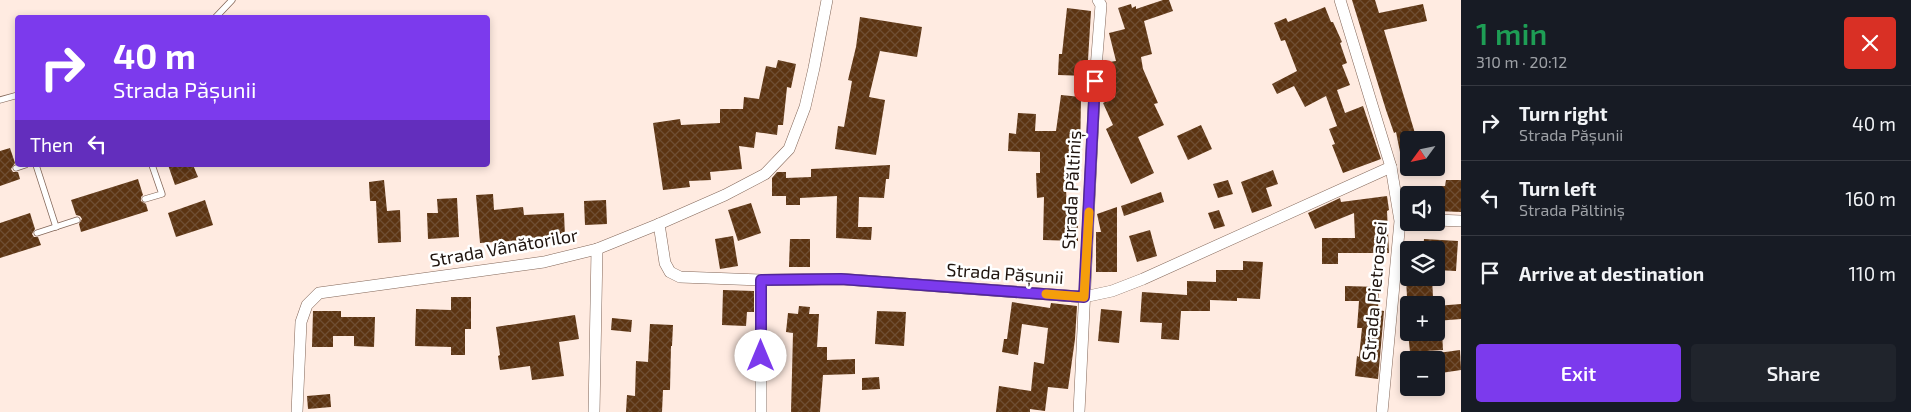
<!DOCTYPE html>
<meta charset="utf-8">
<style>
body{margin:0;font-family:"Exo 2",sans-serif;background:#20242c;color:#f1f3f6;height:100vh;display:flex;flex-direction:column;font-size:19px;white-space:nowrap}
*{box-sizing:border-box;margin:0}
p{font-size:16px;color:#9ea1a6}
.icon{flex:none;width:28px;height:28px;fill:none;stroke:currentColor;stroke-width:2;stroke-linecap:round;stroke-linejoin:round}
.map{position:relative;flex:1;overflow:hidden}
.panel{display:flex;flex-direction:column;background:#171b24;width:450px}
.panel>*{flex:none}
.guide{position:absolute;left:15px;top:15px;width:475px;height:152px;border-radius:5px;box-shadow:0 2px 8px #0003;background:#7c3aed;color:#fff;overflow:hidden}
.needle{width:32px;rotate:237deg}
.tools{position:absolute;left:1400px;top:131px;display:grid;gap:10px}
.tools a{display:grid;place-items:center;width:45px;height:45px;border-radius:5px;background:#171b24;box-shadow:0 2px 8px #0003;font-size:25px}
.pin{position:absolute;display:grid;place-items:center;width:42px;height:42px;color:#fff;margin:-21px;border-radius:10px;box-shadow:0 2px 8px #0006}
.me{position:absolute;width:55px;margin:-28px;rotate:0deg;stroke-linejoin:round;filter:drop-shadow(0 0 4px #0008)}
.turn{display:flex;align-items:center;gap:18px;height:105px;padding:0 15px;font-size:22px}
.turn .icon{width:65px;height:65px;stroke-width:2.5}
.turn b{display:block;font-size:35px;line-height:42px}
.then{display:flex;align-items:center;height:48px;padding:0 15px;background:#0003;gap:10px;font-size:19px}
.round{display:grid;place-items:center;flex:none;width:52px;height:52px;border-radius:5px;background:#20242c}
.headline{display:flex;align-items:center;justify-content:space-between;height:85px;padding:0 15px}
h1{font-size:30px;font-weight:600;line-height:38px;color:#1e9e55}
.button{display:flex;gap:10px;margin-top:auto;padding:10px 15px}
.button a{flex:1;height:58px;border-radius:5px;background:#7c3aed;color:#fff;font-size:20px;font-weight:600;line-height:58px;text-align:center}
.button a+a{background:#20242c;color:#f1f3f6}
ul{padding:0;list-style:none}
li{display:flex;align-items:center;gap:15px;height:75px;padding:0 15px;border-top:1px solid #363941}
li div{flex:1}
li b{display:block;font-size:19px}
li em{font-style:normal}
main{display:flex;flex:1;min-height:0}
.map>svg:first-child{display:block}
.building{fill:url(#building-cross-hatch)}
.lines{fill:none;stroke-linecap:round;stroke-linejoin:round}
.service-casing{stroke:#836759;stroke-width:7}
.minor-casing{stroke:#836759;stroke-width:12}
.service{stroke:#fff;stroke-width:5.5}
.minor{stroke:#fff;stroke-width:11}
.route-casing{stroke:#51269a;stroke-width:12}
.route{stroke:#7c3aed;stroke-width:9}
.slow{stroke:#f59e0b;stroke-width:9}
.labels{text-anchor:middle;stroke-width:5;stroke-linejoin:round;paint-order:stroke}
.street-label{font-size:18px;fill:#1f140e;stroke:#fff}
</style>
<main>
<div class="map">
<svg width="1461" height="412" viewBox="0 0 1461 412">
<defs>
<pattern id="building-cross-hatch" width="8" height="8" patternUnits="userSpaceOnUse" patternTransform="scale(1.25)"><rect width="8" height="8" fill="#5c3412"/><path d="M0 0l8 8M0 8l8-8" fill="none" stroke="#6f4e33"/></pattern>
</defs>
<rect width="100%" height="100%" fill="#ffebe1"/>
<g class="building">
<polygon points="1163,0 1169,0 1173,11 1144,21 1152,54 1141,57 1143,69 1158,103 1154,104 1164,125 1138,137 1154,173 1131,184 1106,129 1113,125 1103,103 1115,97 1109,62 1116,61 1109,33 1125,29 1118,8 1131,4 1132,8 1136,6 1136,9"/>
<polygon points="1352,0 1375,0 1379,13 1423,4 1427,21 1384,30 1417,140 1409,140 1409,171 1404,172 1396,132 1394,133 1386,110"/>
<polygon points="1325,7 1331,22 1333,22 1342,42 1340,43 1347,63 1342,65 1350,85 1337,90 1345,113 1363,106 1381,159 1343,173 1332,145 1335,144 1329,129 1337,126 1326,96 1305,107 1294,86 1277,94 1272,84 1297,71 1285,40 1281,41 1274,23 1286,18 1288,22"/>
<polygon points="1067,8 1091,11 1087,76 1058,75 1059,54 1062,54"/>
<polygon points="860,17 922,27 917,57 880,51 869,97 885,100 876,155 835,149 838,126 844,127 852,81 848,80 856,47"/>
<polygon points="778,60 796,64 791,88 787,87 783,125 778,125 777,135 756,132 754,148 739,146 742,169 710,172 711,180 689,181 690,187 663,190 653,123 680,119 681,125 720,123 720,109 743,109 744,97 759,99 766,66 776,68"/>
<polygon points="1061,95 1081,97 1080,157 1065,157 1067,216 1078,216 1078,241 1043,240 1044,197 1037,198 1036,173 1040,173 1040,152 1008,151 1009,133 1016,134 1018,113 1036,114 1035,131 1056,131"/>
<polygon points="1201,125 1212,149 1188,160 1177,136"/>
<polygon points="10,148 15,163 11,169 13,172 18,172 20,179 0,186 0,151"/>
<polygon points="168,165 193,165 198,177 175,185"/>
<polygon points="890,165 889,179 886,179 884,198 859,197 858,227 872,227 871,240 836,238 837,196 800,198 800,205 786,205 786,196 772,196 772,178 777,172 786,172 786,178 811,177 811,169"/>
<polygon points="1273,170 1278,184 1266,188 1272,206 1252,213 1241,182"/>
<polygon points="138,179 143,195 141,197 141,201 146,204 148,211 81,232 79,224 82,219 80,216 76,215 71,200"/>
<polygon points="384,180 387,211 400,210 401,242 378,243 376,201 370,201 369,182"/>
<polygon points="1228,180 1233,194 1218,198 1213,184"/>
<polygon points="1446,180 1461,180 1461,212 1436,211 1436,186 1445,186"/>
<polygon points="1161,192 1164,202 1124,216 1121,206"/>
<polygon points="493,194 494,210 523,207 524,215 564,213 565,237 480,243 476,195"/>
<polygon points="1387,196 1389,210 1387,211 1389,253 1338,253 1338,264 1322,264 1322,238 1355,238 1354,213 1315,229 1308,213 1340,198 1341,202"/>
<polygon points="457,198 459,237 428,239 427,213 438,213 437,199"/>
<polygon points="205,200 213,225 176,237 168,213"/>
<polygon points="606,200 607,224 585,225 584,201"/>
<polygon points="751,203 761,233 738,241 728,210"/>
<polygon points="1117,207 1117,272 1096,272 1096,232 1101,232 1097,214"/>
<polygon points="1219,210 1225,226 1214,229 1208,213"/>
<polygon points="30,213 35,229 32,234 34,237 38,237 41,245 0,258 0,223"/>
<polygon points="1150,230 1157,256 1137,262 1129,236"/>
<polygon points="733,236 738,266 720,269 715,239"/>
<polygon points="790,239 810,239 810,267 789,267"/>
<polygon points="1424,239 1458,241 1456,271 1436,270 1436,250 1423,250"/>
<polygon points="1243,261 1263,262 1260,299 1237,298 1237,301 1210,300 1210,311 1181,311 1179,340 1161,339 1162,323 1140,322 1142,292 1187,295 1187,281 1216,282 1216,270 1243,270"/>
<polygon points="1406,278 1432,278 1433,297 1407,297"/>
<polygon points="1345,286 1379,287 1378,310 1384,311 1378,379 1355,376 1357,356 1359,357 1362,328 1357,328 1359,301 1345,301"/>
<polygon points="723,290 754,291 754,312 747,312 746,326 722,325"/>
<polygon points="451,297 471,297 471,329 465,329 465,355 451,355 451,347 415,346 416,309 451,310"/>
<polygon points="1012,302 1050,308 1051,303 1077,306 1075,339 1068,389 1048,387 1045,411 1030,409 1030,412 996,412 999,386 1031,391 1034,362 1044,364 1048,328 1022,324 1018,355 1002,352 1004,339 1007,339"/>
<polygon points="1461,304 1461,319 1436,321 1436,306"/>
<polygon points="799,306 810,307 809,314 819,314 817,347 827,347 827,360 855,359 855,374 823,375 820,412 791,412 793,333 786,332 788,313 798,314"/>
<polygon points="1101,309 1122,311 1119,343 1098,341"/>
<polygon points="313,311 341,311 341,317 375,317 374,347 354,346 354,336 333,336 333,347 312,347"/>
<polygon points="877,311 906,312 904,346 875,344"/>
<polygon points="575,315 579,339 559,342 564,376 532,380 530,366 500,370 498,356 500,355 496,327"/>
<polygon points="612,318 632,320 631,332 611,330"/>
<polygon points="650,324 673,325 672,346 671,346 670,390 663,390 662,412 626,412 627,395 635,396 636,361 648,362"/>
<polygon points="1408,332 1442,332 1443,350 1410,352"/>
<polygon points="1460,350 1461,370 1441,373 1438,353"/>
<polygon points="879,377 880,389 862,390 862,378"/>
<polygon points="330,394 331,407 308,409 307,396"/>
</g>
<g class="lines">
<defs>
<g id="service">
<polyline points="215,18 232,0"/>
<polyline points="0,100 18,95"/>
<polyline points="36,165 56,227"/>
<polyline points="16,168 25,165"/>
<polyline points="145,199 162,194 152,165"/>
<polyline points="37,233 77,220"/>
</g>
<g id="minor">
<polyline points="1340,0 1391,167 1400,221 1382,412"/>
<polyline points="1436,220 1461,221"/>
<polyline points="659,224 665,263 670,272 680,277 761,280 841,279 1084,297 1112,291 1143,279 1391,167"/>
<polyline points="297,412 301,322 307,305 319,293 544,262 597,249 659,224 725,195 765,174 789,149 805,107 814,68 827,0"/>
<polyline points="594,412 597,249"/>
<polyline points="761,412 761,280"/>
<polyline points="1079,412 1095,81 1101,5 1098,0"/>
</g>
</defs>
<use href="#service" class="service-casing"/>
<use href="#minor" class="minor-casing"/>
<use href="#service" class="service"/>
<use href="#minor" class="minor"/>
</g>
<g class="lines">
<defs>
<polyline id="route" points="761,356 761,280 841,279 1084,297 1095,81"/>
</defs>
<use href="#route" class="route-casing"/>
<use href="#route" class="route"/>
<polyline class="slow" points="1046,294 1084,297 1089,212"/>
</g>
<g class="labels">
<g class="street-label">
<text transform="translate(1072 190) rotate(-87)" y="6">Strada Păltiniș</text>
<text transform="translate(504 248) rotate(-10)" y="6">Strada Vânătorilor</text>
<text transform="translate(1005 274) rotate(4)" y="6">Strada Pășunii</text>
<text transform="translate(1375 291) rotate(-85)" y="6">Strada Pietroasei</text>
</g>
</g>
</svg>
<div class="tools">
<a><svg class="needle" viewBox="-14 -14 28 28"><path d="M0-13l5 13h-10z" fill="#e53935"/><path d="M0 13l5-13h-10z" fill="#9ea1a6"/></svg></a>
<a><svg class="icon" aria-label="sound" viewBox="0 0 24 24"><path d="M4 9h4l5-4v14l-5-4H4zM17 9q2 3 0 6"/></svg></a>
<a><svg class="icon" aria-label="layers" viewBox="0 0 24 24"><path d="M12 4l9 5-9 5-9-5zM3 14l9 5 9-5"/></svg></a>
<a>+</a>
<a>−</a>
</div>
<div class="pin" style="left:1095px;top:81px;background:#d93025"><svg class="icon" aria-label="arrive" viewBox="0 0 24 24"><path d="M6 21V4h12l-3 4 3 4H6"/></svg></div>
<svg class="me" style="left:761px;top:356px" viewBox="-20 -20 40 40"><circle r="19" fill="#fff"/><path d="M0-13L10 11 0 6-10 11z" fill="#7c3aed"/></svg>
<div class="guide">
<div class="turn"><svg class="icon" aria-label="right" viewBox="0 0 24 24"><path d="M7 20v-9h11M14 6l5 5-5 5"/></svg><div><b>40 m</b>Strada Pășunii</div></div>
<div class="then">Then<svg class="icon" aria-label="left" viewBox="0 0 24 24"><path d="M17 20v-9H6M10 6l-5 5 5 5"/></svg></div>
</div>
</div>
<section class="panel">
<div class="headline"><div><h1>1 min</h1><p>310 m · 20:12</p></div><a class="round" style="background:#d93025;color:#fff"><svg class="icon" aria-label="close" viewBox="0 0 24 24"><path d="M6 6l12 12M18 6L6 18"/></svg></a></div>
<ul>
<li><svg class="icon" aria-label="right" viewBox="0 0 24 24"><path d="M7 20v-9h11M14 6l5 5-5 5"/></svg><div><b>Turn right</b><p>Strada Pășunii</p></div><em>40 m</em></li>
<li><svg class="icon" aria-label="left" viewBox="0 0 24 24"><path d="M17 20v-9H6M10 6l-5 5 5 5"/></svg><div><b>Turn left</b><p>Strada Păltiniș</p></div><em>160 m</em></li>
<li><svg class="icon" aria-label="arrive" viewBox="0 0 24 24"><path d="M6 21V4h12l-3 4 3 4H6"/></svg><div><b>Arrive at destination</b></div><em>110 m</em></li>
</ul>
<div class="button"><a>Exit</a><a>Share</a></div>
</section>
</main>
